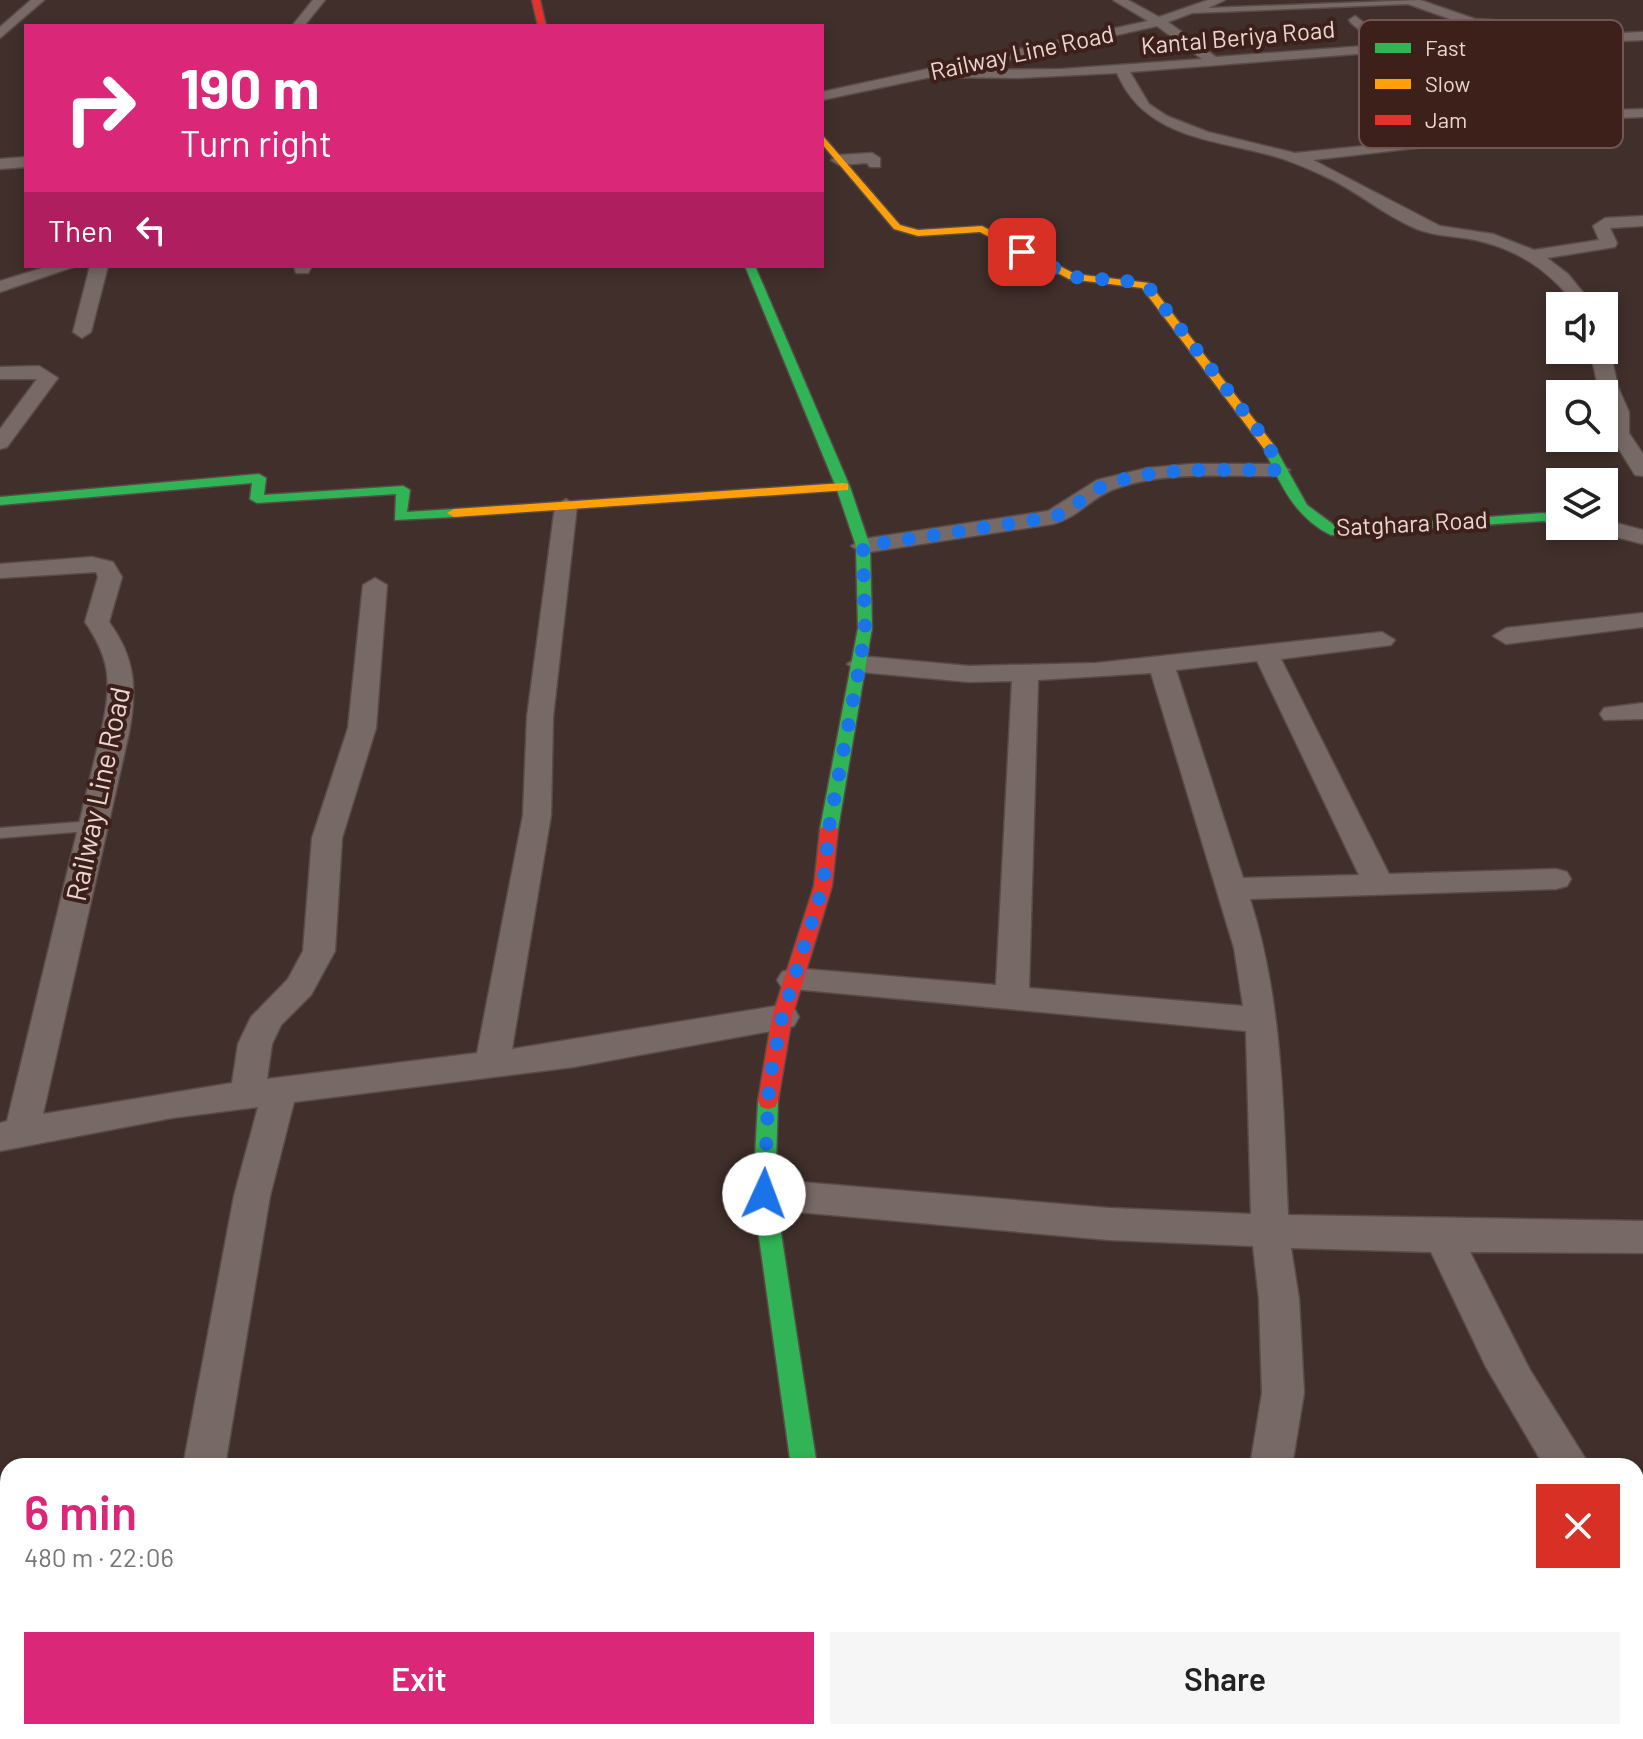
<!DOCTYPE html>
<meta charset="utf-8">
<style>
body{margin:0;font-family:Barlow,sans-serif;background:#f6f6f6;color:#222;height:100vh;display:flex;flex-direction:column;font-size:30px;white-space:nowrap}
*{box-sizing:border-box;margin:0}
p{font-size:26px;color:#767676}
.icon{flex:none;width:44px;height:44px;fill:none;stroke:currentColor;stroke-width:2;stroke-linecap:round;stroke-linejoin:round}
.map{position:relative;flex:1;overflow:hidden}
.details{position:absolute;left:0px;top:1458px;width:1644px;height:282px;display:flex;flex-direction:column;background:#fff;border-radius:24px 24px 0 0;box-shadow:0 4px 12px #0003}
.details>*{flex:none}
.banner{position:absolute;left:24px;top:24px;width:800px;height:244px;border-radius:0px;box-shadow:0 4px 12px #0003;background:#db2777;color:#fff;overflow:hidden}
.buttons{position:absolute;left:1546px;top:292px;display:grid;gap:16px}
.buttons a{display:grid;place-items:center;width:72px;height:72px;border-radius:0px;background:#fff;box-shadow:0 4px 12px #0003;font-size:40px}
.pin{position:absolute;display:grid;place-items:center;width:68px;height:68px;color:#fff;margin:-34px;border-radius:16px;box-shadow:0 4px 12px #0006}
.me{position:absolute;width:88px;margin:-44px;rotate:2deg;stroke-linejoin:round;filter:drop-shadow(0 0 6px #0008)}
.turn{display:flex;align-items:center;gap:28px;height:168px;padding:0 24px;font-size:36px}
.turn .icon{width:104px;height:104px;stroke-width:2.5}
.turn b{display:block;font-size:56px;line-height:68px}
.then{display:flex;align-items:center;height:76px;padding:0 24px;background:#0003;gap:16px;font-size:30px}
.round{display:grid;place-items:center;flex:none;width:84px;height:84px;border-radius:0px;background:#f6f6f6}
.summary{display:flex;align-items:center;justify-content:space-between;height:136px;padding:0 24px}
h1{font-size:48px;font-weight:600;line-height:60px;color:#db2777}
.primary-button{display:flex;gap:16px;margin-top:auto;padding:16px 24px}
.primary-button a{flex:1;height:92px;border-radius:0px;background:#db2777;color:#fff;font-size:32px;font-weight:600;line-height:92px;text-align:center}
.primary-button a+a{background:#f6f6f6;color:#222}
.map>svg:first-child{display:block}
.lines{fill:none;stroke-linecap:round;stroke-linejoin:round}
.lane-casing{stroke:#594b47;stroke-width:3}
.street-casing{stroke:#594b47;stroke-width:3}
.fast-casing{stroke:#594b47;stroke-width:3}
.slow-casing{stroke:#594b47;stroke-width:3}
.jam-casing{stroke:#594b47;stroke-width:3}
.lane{fill:#776966;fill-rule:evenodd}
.street{fill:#776966;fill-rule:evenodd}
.fast{fill:#30b455;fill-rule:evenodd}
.slow{fill:#ff9f0a;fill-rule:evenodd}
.jam{fill:#e5322d;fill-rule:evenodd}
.route{stroke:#1a73e8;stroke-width:14;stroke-dasharray:0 25.2}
.labels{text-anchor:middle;stroke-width:8;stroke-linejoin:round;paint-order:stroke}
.far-street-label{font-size:24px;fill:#ebd7d2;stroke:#3d201a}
.street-label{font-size:28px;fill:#ebd7d2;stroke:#3d201a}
.key{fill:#3d201a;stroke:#715751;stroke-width:2}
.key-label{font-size:22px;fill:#ebd7d2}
</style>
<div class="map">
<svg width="1643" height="1739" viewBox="0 0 1643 1739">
<rect width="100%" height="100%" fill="#402f2b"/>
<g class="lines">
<defs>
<g id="lane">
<polygon points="94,821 102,826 99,830 0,838 0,828"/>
<polygon points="8,1714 8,1732 19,1732 17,1736 0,1739 0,1717"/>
</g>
<g id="street">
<polygon points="31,0 44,0 0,38 0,27"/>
<polygon points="313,0 325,0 304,26 292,26"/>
<path d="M1113 0H1128L1159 17 1208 0H1225L1208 8 1420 0 1475 19 1507 21 1518 29 1512 33 1500 28 1470 26 1408 4 1192 13 1168 22 1216 57 1378 45 1351 23 1349 20 1355 16 1392 44 1643 32V40L1369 53 1130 72 1149 104 1167 116 1208 132 1295 153 1463 136 1465 139 1458 143 1313 160 1440 226 1493 234 1534 250 1599 240 1593 226 1605 218 1643 216V226L1610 228 1617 243 1615 247 1547 258 1568 274 1594 306H1576C1550 270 1514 247 1470 239 1452 236 1435 236 1417 229 1383 215 1355 189 1322 175 1305 167 1288 160 1270 155 1211 139 1144 137 1117 73L1019 78 931 77 822 100V92L1148 21ZM1157 26 1202 59 1062 69 962 70Z"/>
<polygon points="1643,109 1643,117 1589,119 1582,115 1589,111"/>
<polygon points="872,153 880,158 880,167 870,167 867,163 839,165 831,160 839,155"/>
<polygon points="26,157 26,167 0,169 0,159"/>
<polygon points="49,266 76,266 0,292 0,281"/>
<polygon points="90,266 108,266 91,332 82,338 73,332"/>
<polygon points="294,266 312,266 308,273 296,273"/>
<polygon points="1604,345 1610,350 1618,387 1629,412 1629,433 1643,454 1643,476 1635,475 1609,433 1609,412 1598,387 1590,350 1604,350"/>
<polygon points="39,366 58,378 7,447 0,449 0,429 37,379 0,379 0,367"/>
<path d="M1191 464H1279L1290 470 1279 476C1225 477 1163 470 1112 490 1090 499 1077 518 1053 524L863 553 851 546 863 539 1048 511 1097 480 1147 468Z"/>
<path d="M566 499 577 506 553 717 551 815 512 1049 782 1005 794 1008 799 1017 794 1026 782 1029 574 1067 294 1102 270 1196 225 1466H183L234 1196 258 1107 172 1118 0 1151V1123L7 1121 101 733C111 686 113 663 85 622L98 577 96 572 0 578V564L92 557 113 562 122 577 109 622C136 659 137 689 129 733L43 1114 232 1083 238 1044 251 1017 288 979 303 951 312 838 348 728 363 585 375 578 387 585 376 728 342 838 335 951 311 995 281 1025 272 1044 267 1079 477 1053 523 815 527 717 555 506Z"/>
<polygon points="1604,520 1643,530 1643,544 1593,531 1590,526 1604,526"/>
<polygon points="1643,613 1643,627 1506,644 1493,636 1506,628"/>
<path d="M1382 632 1395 640 1391 645 1281 659 1389 874 1556 869 1567 872 1571 879 1567 886 1556 889 1250 899C1283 1002 1283 1108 1288 1215L1643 1221V1253L1470 1252 1530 1370 1590 1466H1544L1486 1367 1431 1252 1291 1248 1299 1299 1304 1393 1292 1466H1250L1262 1393 1259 1299 1253 1246 1109 1240 764 1209 751 1205 746 1194 751 1183 764 1179 1109 1208 1251 1214 1246 1031 782 988 777 980 782 972 793 968 996 985 1012 681 969 682 860 672 847 664 860 656 969 666 1096 663ZM1257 661 1359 875 1243 878 1176 670ZM1151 673 1234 948 1243 1006 1029 988 1038 680Z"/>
<polygon points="1643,703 1643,719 1604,720 1600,714 1604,708"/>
<polygon points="1636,1533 1643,1536 1643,1587 1636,1584"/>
<polygon points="166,1732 214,1732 213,1739 165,1739"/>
<polygon points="1278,1732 1326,1732 1328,1739 1280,1739"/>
</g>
<g id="fast">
<polygon points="745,266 755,266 850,487 870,546 872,628 838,829 829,835 820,829 858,628 856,546 836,487"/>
<path d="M1265 444H1273L1307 505 1338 528 1543 513 1560 516V524L1543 521 1331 535C1294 517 1280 483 1263 447Z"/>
<polygon points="259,474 266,478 264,495 403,486 410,490 407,512 454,509 461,513 454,517 395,520 396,494 257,503 250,499 252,483 0,505 0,497"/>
<polygon points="768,1093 775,1095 778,1101 775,1194 817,1466 791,1466 753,1194 758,1101 761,1095"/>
<polygon points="824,1732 852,1732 853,1739 825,1739"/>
</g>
<g id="slow">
<polygon points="822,135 900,225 918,230 982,226 1075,274 1149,283 1273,444 1273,450 1265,450 1142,288 1069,279 980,232 918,236 894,229 822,144"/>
<polygon points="843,483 848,484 848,490 454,517 447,513 454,509"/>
</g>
<g id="jam">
<polygon points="532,0 540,0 546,26 538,26"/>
<polygon points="829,823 838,829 832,886 792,1017 778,1101 775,1107 768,1109 761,1107 758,1101 772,1017 814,886 820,829"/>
</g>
</defs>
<use href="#lane" class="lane-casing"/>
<use href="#street" class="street-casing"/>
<use href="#fast" class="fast-casing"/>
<use href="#slow" class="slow-casing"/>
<use href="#jam" class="jam-casing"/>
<use href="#lane" class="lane"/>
<use href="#street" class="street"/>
<use href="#fast" class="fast"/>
<use href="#slow" class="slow"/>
<use href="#jam" class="jam"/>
</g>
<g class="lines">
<path class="route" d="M764 1194 769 1083 782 1017 823 886 830 821 860 664 865 628 863 546 1053 517C1075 510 1088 491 1106 485 1160 465 1222 471 1279 470L1267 442 1150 289 1136 282 1073 277 1022 252"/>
</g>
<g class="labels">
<g class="far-street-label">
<text transform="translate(1238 38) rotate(-5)" y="8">Kantal Beriya Road</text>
<text transform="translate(1022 53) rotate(-12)" y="8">Railway Line Road</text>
<text transform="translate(1412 524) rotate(-3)" y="8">Satghara Road</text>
</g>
<g class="street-label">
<text transform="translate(98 794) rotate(-78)" y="10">Railway Line Road</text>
</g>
</g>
<rect x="1359" y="20" width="264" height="128" rx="12" class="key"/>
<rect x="1375" y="43" width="36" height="10" fill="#30b455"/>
<rect x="1375" y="79" width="36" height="10" fill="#ff9f0a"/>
<rect x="1375" y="115" width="36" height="10" fill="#e5322d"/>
<g class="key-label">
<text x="1425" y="56">Fast</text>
<text x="1425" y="92">Slow</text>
<text x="1425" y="128">Jam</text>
</g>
</svg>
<div class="buttons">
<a><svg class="icon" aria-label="sound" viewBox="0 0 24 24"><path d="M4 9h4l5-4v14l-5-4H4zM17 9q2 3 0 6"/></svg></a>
<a><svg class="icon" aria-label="search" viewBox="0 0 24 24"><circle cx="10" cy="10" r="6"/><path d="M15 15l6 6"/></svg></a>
<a><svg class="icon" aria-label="layers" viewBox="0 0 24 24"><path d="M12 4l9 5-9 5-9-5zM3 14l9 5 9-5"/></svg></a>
</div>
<div class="pin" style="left:1022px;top:252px;background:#d93025"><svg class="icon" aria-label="arrive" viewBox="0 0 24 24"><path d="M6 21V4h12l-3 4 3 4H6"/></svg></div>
<svg class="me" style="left:764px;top:1194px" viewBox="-20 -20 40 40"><circle r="19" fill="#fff"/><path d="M0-13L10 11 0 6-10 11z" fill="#1a73e8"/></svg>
<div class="banner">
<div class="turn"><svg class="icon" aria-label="right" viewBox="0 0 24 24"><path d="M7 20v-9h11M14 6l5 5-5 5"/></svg><div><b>190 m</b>Turn right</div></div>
<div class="then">Then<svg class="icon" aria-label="left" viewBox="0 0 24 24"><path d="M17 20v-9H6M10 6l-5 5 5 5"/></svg></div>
</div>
<section class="details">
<div class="summary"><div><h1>6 min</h1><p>480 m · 22:06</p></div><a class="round" style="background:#d93025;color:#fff"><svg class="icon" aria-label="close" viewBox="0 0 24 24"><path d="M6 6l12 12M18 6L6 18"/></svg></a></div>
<div class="primary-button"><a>Exit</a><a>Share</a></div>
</section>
</div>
